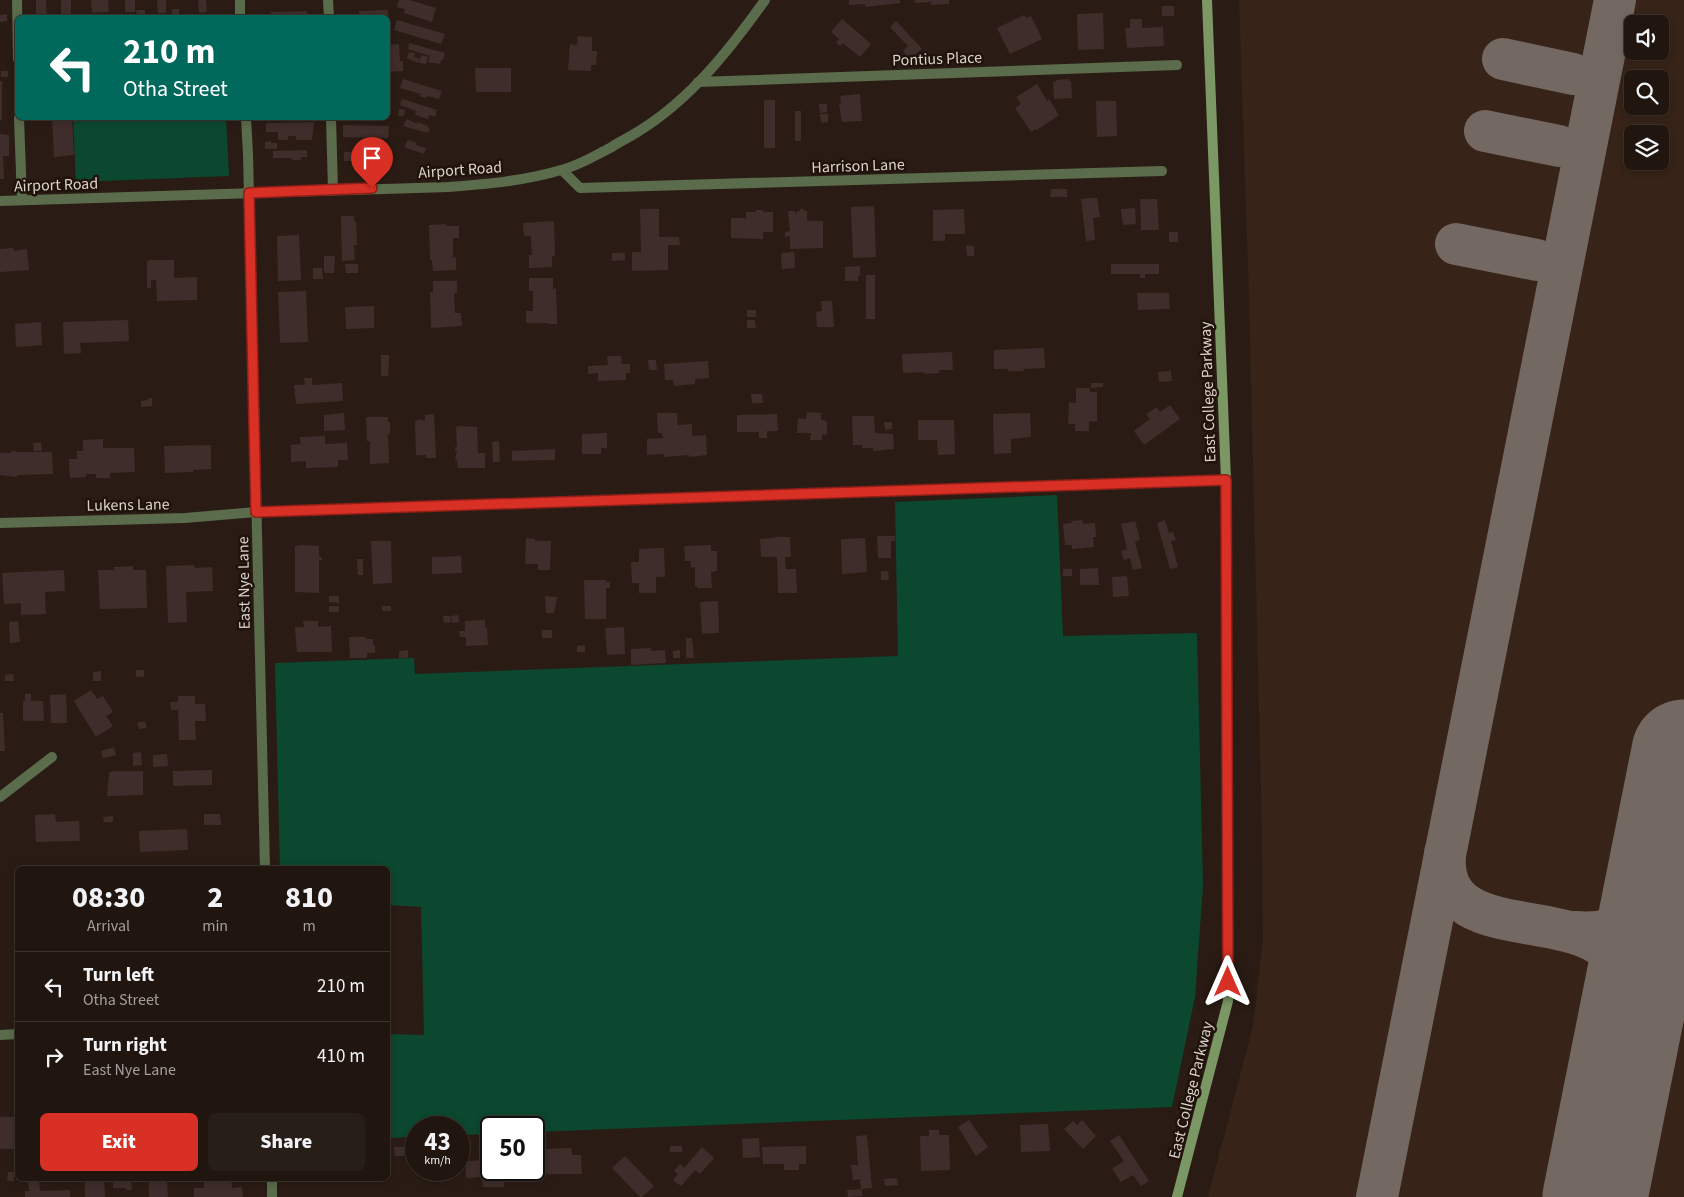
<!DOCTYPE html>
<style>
body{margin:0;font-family:"Source Sans 3",sans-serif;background:#281e18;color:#f1f3f6;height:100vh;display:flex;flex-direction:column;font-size:19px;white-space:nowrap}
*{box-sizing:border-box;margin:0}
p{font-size:16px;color:#a29f9e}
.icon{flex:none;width:28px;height:28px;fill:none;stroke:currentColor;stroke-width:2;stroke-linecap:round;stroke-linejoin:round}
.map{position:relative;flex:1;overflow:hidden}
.sheet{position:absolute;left:15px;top:866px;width:375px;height:315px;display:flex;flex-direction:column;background:#20150f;border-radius:8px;box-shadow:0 2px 8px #0003,0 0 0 1px #3d342f}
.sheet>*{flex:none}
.top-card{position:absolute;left:15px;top:15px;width:375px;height:105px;border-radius:8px;box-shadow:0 2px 8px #0003,0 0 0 1px #3d342f;background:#00695c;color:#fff;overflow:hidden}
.controls{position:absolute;left:1624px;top:15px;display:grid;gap:10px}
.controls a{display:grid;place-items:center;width:45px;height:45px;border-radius:8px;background:#20150f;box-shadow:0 2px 8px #0003,0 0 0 1px #3d342f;font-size:25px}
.speed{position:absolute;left:405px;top:1116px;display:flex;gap:10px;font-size:25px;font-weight:700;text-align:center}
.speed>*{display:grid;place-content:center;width:65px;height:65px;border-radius:50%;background:#20150f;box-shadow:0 2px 8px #0003,0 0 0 1px #3d342f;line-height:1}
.speed small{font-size:12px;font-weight:400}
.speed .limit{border:2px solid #111;border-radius:8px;background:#fff;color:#111}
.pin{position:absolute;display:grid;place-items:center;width:42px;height:42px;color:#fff;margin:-51px -21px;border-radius:50% 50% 50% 0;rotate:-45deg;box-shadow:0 0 5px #0007}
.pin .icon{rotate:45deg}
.me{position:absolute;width:55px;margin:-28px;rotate:0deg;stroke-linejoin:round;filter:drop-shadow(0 0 4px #0008)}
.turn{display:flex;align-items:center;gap:18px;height:105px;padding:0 25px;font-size:22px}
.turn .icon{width:65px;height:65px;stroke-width:2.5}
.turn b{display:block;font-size:35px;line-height:42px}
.eta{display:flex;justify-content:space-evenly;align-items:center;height:85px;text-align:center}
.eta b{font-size:30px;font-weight:800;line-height:35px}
.button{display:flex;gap:10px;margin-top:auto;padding:10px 25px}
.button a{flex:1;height:58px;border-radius:8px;background:#d93025;color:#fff;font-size:20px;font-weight:800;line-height:58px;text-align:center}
.button a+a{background:#281e18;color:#f1f3f6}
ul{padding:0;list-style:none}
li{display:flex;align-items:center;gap:15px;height:70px;padding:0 25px;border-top:1px solid #3d342f}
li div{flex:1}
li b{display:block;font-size:19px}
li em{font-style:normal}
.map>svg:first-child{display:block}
.built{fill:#372318;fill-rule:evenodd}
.green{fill:#0b482f}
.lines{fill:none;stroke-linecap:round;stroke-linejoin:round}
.taxiway{stroke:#746862;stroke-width:42}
.runway{stroke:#746862;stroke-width:105}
.building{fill:#3f2d2b}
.minor{stroke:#5a6c4c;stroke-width:10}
.tertiary{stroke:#5a6c4c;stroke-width:10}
.secondary{stroke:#7b9764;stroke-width:10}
.route-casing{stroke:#8d1f18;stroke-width:12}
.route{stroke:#d93025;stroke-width:9}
.labels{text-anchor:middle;stroke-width:5;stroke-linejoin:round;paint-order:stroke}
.street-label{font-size:16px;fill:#dcd2cd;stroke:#20130b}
</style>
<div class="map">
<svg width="1684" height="1197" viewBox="0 0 1684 1197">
<rect width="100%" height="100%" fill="#2a1c14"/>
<path class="built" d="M1239 0H1684V1197H1208L1253 1026 1263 940 1262 835 1249 298ZM1632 24H1660V51H1632ZM1632 79H1660V106H1632ZM1632 134H1660V161H1632Z"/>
<g class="green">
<polygon points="73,118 226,118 229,176 76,182"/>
<polygon points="1057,495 1063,636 1197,633 1203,886 1195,997 1172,1107 534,1132 534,1128 491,1128 491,1134 459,1135 459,1128 416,1128 416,1137 388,1138 388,1034 424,1035 421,907 388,905 388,869 280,869 275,663 414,658 415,674 898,656 895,502"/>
</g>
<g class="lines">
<g class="taxiway">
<polyline points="1503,59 1573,74"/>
<polyline points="1485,131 1559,146"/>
<polyline points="1456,244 1537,260"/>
<path d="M1445 853C1437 950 1579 901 1618 962 1628 976 1631 992 1630 1009L1601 1157"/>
<path d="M1663 868C1658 896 1661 924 1684 944"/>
<path d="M1575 932C1615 936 1646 918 1657 877L1684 739"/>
<path d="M1631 1028C1638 995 1651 973 1684 962"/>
<polyline points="1377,1197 1615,0"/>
</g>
<polyline class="runway" points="1595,1197 1684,752"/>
</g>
<g class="building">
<polygon points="36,0 46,0 47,18 36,18"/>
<polygon points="61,0 71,0 71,15 77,15 77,18 61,18"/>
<polygon points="91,0 108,0 109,12 92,13"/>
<rect x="125" y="0" width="10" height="12"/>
<polygon points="157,0 166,0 166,13 158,13"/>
<polygon points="198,0 206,0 207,12 199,13"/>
<polygon points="399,0 409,0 436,8 432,22 404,13 405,9 397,7"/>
<polygon points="849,0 900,0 900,3 865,7 865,4 849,5"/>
<polygon points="915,0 949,0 949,4 931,5 931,2 915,3"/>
<rect x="1162" y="6" width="12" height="10"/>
<rect x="172" y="9" width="7" height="6"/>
<polygon points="136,10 145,10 145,16 137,16"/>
<polygon points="388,10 388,18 359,18 359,11"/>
<polygon points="307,11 307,18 271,18 271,12"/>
<polygon points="1103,13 1104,49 1078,50 1077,14"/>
<polygon points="7,14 7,21 0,22 0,15"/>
<polygon points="1024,15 1026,18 1031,16 1042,39 1010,54 997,28"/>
<polygon points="842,19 871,44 860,57 843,43 840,46 836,42 839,39 831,32"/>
<polygon points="1130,19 1142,19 1142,28 1163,27 1164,46 1127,48 1125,28 1130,28"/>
<polygon points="397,20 445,34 441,44 394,30"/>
<polygon points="896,21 922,49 910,59 903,51 908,46 890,27"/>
<polygon points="578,36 592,37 592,51 597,51 596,65 591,65 591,71 568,70 570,44 577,45"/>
<polygon points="409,43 445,53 443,60 441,60 440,64 428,62 430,56 408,49"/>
<polygon points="399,44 400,61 403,61 403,71 388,72 388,45"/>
<polygon points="409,52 415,53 414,57 420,59 418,63 407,58"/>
<polygon points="421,55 428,57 426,64 419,63"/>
<polygon points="475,68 511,68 511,92 476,92"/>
<rect x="1" y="71" width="7" height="6"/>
<polygon points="403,79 442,91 439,99 427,96 426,98 420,96 421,94 400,88"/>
<polygon points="1069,79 1069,81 1071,81 1072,98 1054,99 1053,82 1055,82 1056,80"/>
<rect x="0" y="81" width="2" height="39"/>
<polygon points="1037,84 1047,101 1049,99 1059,115 1037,130 1036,129 1031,132 1015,108 1021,104 1016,97"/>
<polygon points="860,94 862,121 842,122 839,104 841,103 840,96"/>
<polygon points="402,99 437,110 435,117 429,115 428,119 415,115 416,111 400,105"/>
<rect x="764" y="100" width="11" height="48"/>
<polygon points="1096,101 1116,101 1117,136 1097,137"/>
<polygon points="819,104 827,104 827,112 820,113"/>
<polygon points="399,109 405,110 404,116 398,116"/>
<rect x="795" y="111" width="6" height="30"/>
<polygon points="820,114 828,114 828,122 821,123"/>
<polygon points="52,118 72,118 74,155 54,157"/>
<polygon points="407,119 417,124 417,122 428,126 428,128 430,129 428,133 403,126"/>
<polygon points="314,122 312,140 296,140 296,136 288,136 288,140 278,140 278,132 266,132 266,123"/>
<polygon points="343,125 389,126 388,138 343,137"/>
<polygon points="0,134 9,135 9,156 3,156 4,179 0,179"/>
<polygon points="408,140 417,143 416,145 426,148 424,154 404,147"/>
<polygon points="271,141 271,143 277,143 277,149 265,149 265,142"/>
<rect x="371" y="142" width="7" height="8"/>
<polygon points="307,150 307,157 301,157 301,160 292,160 291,158 273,158 273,151"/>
<polygon points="389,151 389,160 344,161 344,152"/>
<polygon points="1051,189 1067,189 1067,197 1050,197"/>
<polygon points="1090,198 1097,198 1100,217 1093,218 1095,240 1086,241 1081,199"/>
<polygon points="1140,199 1157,199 1159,230 1141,230"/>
<polygon points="874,206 876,257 853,258 851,207"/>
<polygon points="1135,208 1136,224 1123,225 1121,209"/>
<polygon points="640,209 659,209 659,237 679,237 680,245 668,245 668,270 632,271 632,252 641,252"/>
<polygon points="800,209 804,209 804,211 807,211 807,221 823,221 823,248 790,249 790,236 785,237 785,232 790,231 788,211 795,211 795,213 797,213 797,211 800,211"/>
<polygon points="964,209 965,234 945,234 945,241 933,241 933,210"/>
<polygon points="756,210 763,210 763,212 773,212 773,232 763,232 763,239 731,238 731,218 744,218 746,220 746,212 756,212"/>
<polygon points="341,216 354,216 354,221 356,221 357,245 354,245 355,260 342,261"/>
<polygon points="554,221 555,256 552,256 552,267 529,268 529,255 532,255 531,236 524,236 523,223"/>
<polygon points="446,224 447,226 459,226 459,238 453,238 453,258 456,257 456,270 433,271 432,260 430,260 429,225"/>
<rect x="1169" y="232" width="9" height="10"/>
<polygon points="299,235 301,280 278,281 277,236"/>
<polygon points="966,245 974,246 974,256 967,256"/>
<polygon points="13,248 14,251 27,249 29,270 0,272 0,249"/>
<polygon points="794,252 795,268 782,269 781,253"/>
<polygon points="612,253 625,253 625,260 612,261"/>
<polygon points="324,256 335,256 334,273 324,273"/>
<polygon points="150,260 174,260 174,278 197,277 197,300 157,301 156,280 151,280 151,288 147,288 147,261"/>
<polygon points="345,264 358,264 358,273 346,273"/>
<polygon points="1111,264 1159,264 1159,274 1145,274 1145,278 1140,278 1140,274 1111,274"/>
<polygon points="860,266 860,276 858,276 858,281 845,281 845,267"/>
<polygon points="313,268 322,268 323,279 313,279"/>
<rect x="866" y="275" width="9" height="44"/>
<polygon points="529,278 553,278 553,289 556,288 557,324 547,324 547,323 526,323 526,311 533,311 533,291 529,291"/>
<polygon points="433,281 457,281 457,293 454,294 455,313 461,313 462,326 431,328 430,292 433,292"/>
<polygon points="306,291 308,342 280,343 278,292"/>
<polygon points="1137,293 1169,293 1170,309 1138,310"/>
<polygon points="821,301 832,301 834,327 817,327 816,312 822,311"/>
<polygon points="374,306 374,328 346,329 345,307"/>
<rect x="747" y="310" width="9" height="7"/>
<polygon points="128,320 129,341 80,343 81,353 64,354 63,322"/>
<polygon points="747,320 755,320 756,328 747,328"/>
<polygon points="41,322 42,345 16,347 15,324"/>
<polygon points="1044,348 1045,368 1023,369 1024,371 1008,371 1008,369 994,369 994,350"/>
<polygon points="952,352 953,370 939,370 939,373 924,374 925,372 903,373 902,354"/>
<polygon points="381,355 389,355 388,376 381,376"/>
<polygon points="607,356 621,356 622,364 630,364 630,373 626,373 626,380 598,381 598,373 588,374 588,366 608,365"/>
<polygon points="648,360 656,360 657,370 649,370"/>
<polygon points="708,361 709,378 695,379 695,384 674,386 673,380 665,380 664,364"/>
<polygon points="1171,371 1172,381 1159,382 1158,372"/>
<polygon points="304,378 312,378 312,385 342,383 343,401 296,404 294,385 305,385"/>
<polygon points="1091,383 1103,383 1103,387 1091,388"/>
<polygon points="1076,388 1090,388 1090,392 1097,392 1097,422 1089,421 1089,431 1075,431 1075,424 1068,424 1069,402 1076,403"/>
<polygon points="751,394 762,394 763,403 752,403"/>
<polygon points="147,398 152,398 152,406 141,407 141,401 148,400"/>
<polygon points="1170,405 1180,419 1144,445 1134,431 1150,419 1146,414 1157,407 1160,412"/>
<polygon points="807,412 821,413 821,420 827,421 827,435 822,434 822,440 810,440 811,433 797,433 798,418 806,419"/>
<polygon points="344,413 345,430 324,431 324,415"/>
<polygon points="657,413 677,413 678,425 692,424 692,436 706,435 707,455 689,457 689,455 664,457 664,454 647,455 647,439 663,438 662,433 658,433"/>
<polygon points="1030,413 1031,437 1011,439 1011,453 994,454 993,414"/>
<polygon points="434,414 436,458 426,458 426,455 416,455 415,421 422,419 422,421 425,421 425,415"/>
<polygon points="777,414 778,431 767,431 767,438 759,438 759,432 737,432 737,415"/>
<polygon points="852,416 874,416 875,433 893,434 894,449 873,451 873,448 862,448 862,445 853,445"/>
<polygon points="366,417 388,417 388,422 390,422 390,434 388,433 389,463 370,464 370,441 367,441"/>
<polygon points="918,420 954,420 955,454 938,455 937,440 918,440"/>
<polygon points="884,422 892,422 892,429 885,430"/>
<polygon points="458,426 477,427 478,453 485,453 485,468 458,468 457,460 455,460 457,451 455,451 455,447 457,447 456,428"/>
<polygon points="607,433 607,448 601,448 601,454 582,454 582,434"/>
<polygon points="325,436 325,444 347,443 348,460 338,460 338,467 306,468 306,461 291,462 291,445 301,444 300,437"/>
<polygon points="103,439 103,448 134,448 135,472 110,473 110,478 96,478 96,474 86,474 86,477 70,478 69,459 77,459 77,451 83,451 83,440"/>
<polygon points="499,441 500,462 493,462 492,442"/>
<polygon points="41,442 42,451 34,451 33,443"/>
<polygon points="211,445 211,469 193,470 193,472 165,473 164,446"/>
<polygon points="555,449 555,460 512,461 512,451"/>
<polygon points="11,451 15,451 15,452 52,452 53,474 17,475 17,477 0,475 0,453 11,453"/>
<polygon points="1082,520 1083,524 1095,523 1096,537 1093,537 1094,547 1072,549 1072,545 1065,545 1063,524 1072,523 1071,521"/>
<polygon points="1165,520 1169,533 1173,532 1176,540 1171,541 1178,567 1170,569 1157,523"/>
<polygon points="1135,521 1140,540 1135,542 1142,568 1133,570 1130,558 1124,560 1121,551 1127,549 1121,524"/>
<polygon points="877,536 895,536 895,541 891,541 891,558 878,558"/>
<polygon points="775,537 790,537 791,557 785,557 786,569 796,569 797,593 778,593 777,557 761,557 760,539 775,538"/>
<polygon points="526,538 535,539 535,541 551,541 550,570 538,570 538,564 525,564"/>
<polygon points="865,538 867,572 842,574 841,539"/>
<polygon points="371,541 391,541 392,583 373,584"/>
<polygon points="302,545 319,546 319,557 322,557 322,560 319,560 319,593 295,592 295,546"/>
<polygon points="711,545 711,551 717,551 717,571 711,572 712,588 697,588 697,586 695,586 695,567 691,568 691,561 685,561 684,546"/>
<polygon points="664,548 665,577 656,577 656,593 639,593 639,583 632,583 631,562 639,562 639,549"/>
<polygon points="461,556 462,573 432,574 432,557"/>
<polygon points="357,559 363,559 363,575 358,575"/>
<polygon points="194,565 195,568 212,567 213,591 186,592 187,622 168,623 166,566"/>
<polygon points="133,566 133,570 146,570 147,608 100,609 98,570 114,570 114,567"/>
<polygon points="1098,568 1099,585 1080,585 1080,569"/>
<rect x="1063" y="569" width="9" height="7"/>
<polygon points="64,570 65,591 45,592 46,614 21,615 21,603 4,604 2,573"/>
<polygon points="881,571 888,571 889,580 881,580"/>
<polygon points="1127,576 1129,596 1113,597 1112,577"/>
<polygon points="584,580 606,580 606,582 610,582 610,588 606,588 606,619 585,619"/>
<polygon points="329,596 339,596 339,603 329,602"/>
<polygon points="545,596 557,597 554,613 546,613"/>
<polygon points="718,601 719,633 702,634 700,602"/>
<rect x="329" y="606" width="10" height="6"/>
<rect x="382" y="606" width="9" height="5"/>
<polygon points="458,615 459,622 452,623 451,616"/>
<polygon points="443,616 450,616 451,622 444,623"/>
<polygon points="485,620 485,628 487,628 488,645 466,646 466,637 460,637 459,631 465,631 465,621"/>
<polygon points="18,621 20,642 10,643 9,622"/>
<polygon points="303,621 318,621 318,627 331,626 332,652 297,652 295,627 304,627"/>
<polygon points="624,627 625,654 607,655 605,628"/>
<rect x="542" y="630" width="10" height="8"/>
<polygon points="349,637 366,637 366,639 373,639 373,645 375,645 375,653 367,653 367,658 350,658"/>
<polygon points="686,638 692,638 694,658 686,658"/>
<polygon points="585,645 585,652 577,652 577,646"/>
<polygon points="651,648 651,651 665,650 666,663 631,665 631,649"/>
<polygon points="408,650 408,658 399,658 399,651"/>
<polygon points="680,650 680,658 673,658 673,651"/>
<rect x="136" y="670" width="8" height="7"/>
<polygon points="101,671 101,681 93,681 93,672"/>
<polygon points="13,674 14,681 5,681 5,675"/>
<polygon points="91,690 97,699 103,696 113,712 106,716 113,726 96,737 74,701"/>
<polygon points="25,694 31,694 31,701 43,701 44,721 23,721 23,701 25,701"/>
<polygon points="66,694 67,723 51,723 50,695"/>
<polygon points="178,696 195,696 195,704 205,704 206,721 195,721 196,740 179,740 178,710 171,710 170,702 178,702"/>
<polygon points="0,713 3,713 5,751 0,751"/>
<polygon points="145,721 147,728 139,729 137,723"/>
<polygon points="114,747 116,755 103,758 101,751"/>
<polygon points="141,752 142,765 133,766 133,753"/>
<polygon points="167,754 168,766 153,767 153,755"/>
<polygon points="212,770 212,785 173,786 173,771"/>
<polygon points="114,771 143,771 143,795 107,796 109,773"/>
<polygon points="55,814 56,822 79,821 80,841 36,842 35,815"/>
<polygon points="204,814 220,814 221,825 204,825"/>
<polygon points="113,816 113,822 104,822 103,817"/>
<polygon points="187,829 188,850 140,852 139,831"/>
<polygon points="223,865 224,869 205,869 205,866"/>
<polygon points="0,1117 15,1117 16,1144 15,1144 14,1149 0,1149"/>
<polygon points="969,1120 988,1147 976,1156 958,1127"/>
<polygon points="1082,1120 1096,1136 1083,1149 1064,1129 1073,1121 1077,1125"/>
<polygon points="1048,1124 1050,1151 1021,1152 1020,1125"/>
<polygon points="929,1130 939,1130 939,1135 949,1135 950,1170 921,1171 920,1136 929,1136"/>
<polygon points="867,1135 872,1188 861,1189 860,1179 853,1180 851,1165 858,1165 856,1136"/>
<polygon points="1119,1135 1149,1181 1141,1186 1133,1175 1121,1182 1112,1169 1124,1161 1110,1141"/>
<polygon points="759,1138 760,1157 743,1158 742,1139"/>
<polygon points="544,1146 544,1149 571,1148 572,1155 581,1155 582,1174 546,1174 546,1168 534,1168 534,1147"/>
<rect x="670" y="1146" width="12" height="6"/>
<polygon points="806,1146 806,1164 799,1164 799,1170 784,1170 784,1164 763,1164 762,1147"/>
<polygon points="394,1147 404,1147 404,1156 395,1156"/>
<polygon points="702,1147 714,1158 700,1174 695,1170 681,1186 673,1180 678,1174 674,1171 680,1164 684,1168"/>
<polygon points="625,1156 654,1186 642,1197 640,1197 612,1168"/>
<polygon points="491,1160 491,1170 510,1170 510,1176 504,1176 504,1187 483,1187 482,1177 466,1178 466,1161"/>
<polygon points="8,1172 14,1172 14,1181 7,1181"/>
<polygon points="897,1178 898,1185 885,1186 884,1179"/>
<polygon points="28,1179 39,1179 40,1191 70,1190 70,1197 25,1197 25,1191 29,1191"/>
<polygon points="85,1179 104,1179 105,1197 85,1197"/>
<polygon points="113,1179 131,1179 132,1190 126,1190 126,1188 113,1188"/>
<polygon points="149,1179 167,1179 168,1197 149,1197"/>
<polygon points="204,1179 231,1179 232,1188 242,1187 243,1197 194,1197 194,1188 204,1188"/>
<polygon points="862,1189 862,1196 848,1197 847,1190"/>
</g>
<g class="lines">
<g class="minor">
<polyline points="17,0 18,59"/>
<polyline points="240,0 240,18"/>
<polyline points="328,0 329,18"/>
<polyline points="698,82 1177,65"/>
<polyline points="19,118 22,200"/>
<polyline points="246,118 248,154 265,869"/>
<polyline points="331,118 333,190"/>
<polyline points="562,170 580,188 1162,171"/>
<polyline points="0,523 185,518 256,512 1226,480"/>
<polyline points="0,797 52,757"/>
<polyline points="0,1035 18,1034"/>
<polyline points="272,1179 272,1197"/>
</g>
<path class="tertiary" d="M0 201 449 187C486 184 525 181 561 170 578 166 594 156 610 148 619 142 630 137 639 131 691 99 730 49 765 0"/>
<polyline class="secondary" points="1177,1197 1228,1001 1226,480 1207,0"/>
</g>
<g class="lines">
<defs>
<polyline id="route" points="372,188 249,193 256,512 1226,480 1228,982"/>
</defs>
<use href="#route" class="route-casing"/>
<use href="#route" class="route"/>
</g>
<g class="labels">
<g class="street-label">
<text transform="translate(937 58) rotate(-2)" y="6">Pontius Place</text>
<text transform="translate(858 165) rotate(-2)" y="6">Harrison Lane</text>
<text transform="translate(460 169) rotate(-4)" y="6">Airport Road</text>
<text transform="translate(56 184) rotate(-2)" y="6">Airport Road</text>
<text transform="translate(1207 392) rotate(-92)" y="6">East College Parkway</text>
<text transform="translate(128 504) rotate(-1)" y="6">Lukens Lane</text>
<text transform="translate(243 583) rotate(-91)" y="6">East Nye Lane</text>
<text transform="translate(1190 1090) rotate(-76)" y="6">East College Parkway</text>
</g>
</g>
</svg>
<div class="controls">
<a><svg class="icon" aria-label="sound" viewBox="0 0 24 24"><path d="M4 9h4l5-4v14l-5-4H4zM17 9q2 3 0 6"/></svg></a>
<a><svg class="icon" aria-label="search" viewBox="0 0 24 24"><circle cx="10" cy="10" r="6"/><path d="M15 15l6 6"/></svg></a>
<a><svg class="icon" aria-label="layers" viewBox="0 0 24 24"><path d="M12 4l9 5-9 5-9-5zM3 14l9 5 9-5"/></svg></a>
</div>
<div class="speed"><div>43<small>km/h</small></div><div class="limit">50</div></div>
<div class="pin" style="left:372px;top:188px;background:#d93025"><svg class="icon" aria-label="arrive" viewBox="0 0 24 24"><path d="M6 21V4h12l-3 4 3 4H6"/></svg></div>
<svg class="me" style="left:1228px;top:982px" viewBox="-20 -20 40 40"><path d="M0-17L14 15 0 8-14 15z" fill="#d93025" stroke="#fff" stroke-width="4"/></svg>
<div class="top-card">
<div class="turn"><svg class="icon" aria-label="left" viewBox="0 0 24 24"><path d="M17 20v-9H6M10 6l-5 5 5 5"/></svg><div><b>210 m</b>Otha Street</div></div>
</div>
<section class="sheet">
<div class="eta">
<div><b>08:30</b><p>Arrival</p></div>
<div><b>2</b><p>min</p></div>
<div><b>810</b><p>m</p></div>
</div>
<ul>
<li><svg class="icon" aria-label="left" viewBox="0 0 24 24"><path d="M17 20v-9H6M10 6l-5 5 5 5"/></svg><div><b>Turn left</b><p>Otha Street</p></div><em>210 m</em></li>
<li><svg class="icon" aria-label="right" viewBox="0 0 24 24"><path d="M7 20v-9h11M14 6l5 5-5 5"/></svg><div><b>Turn right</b><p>East Nye Lane</p></div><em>410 m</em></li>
</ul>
<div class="button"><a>Exit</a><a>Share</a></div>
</section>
</div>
